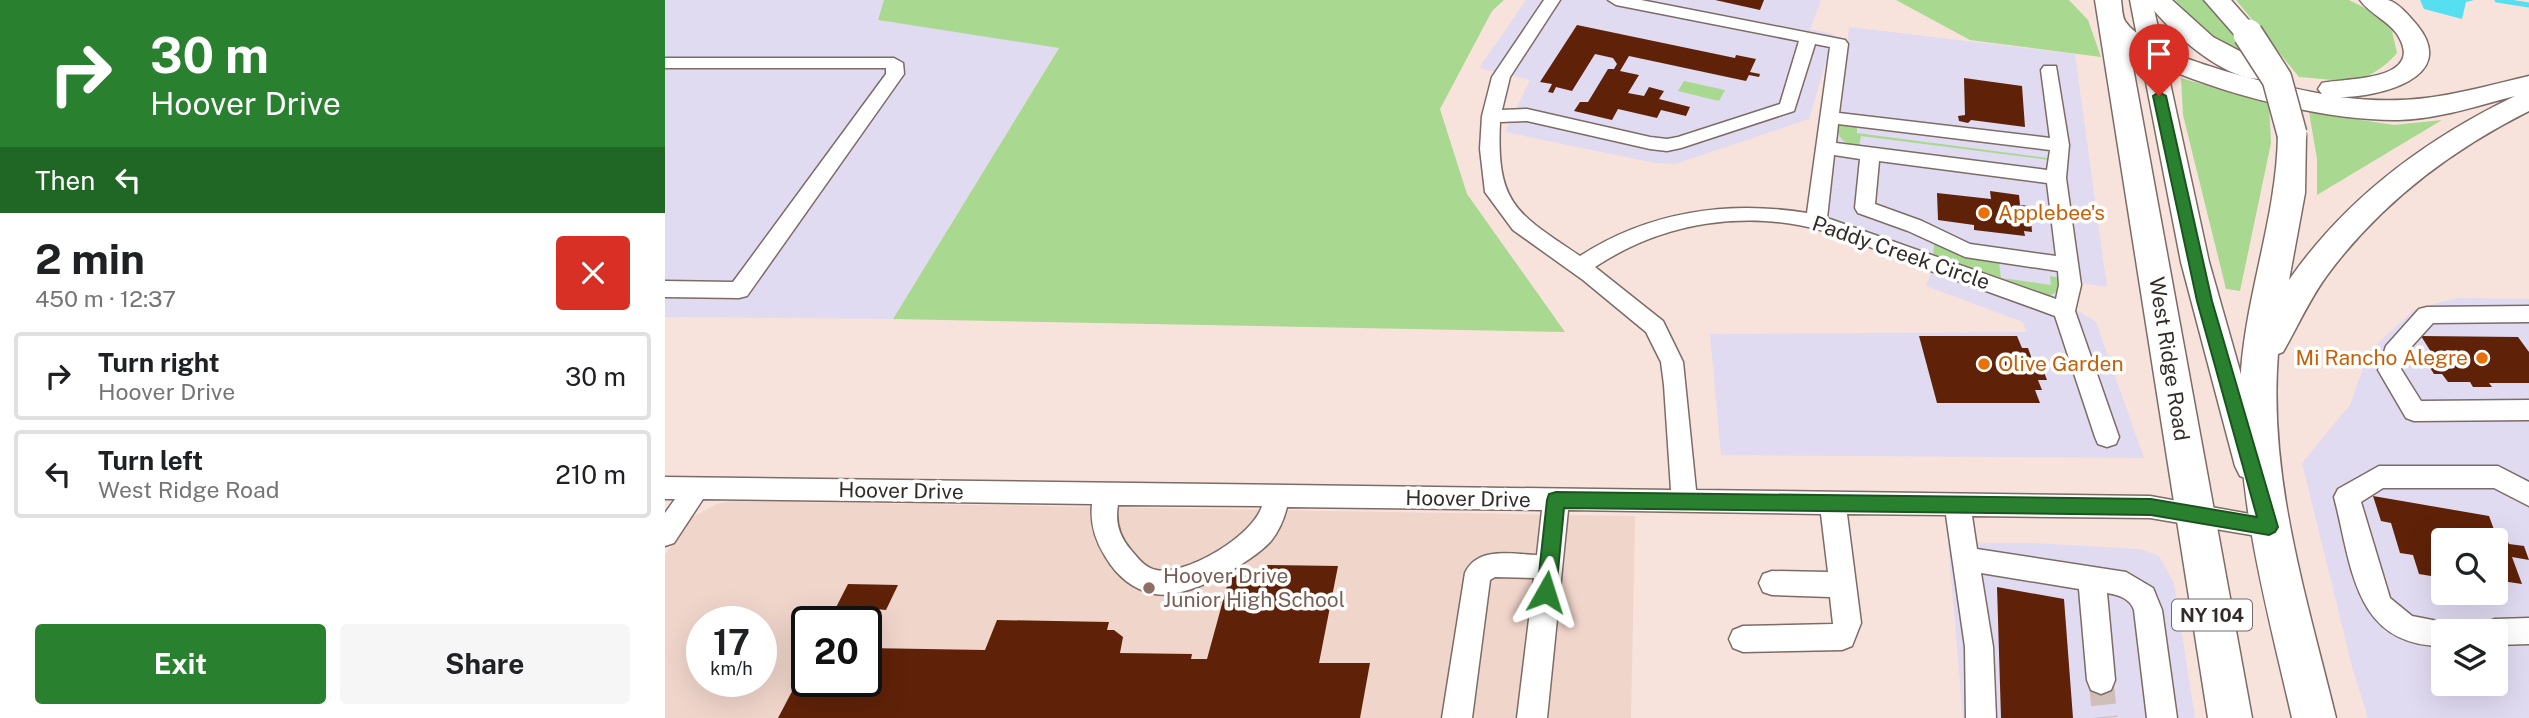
<!DOCTYPE html>
<meta charset="utf-8">
<style>
body{margin:0;font-family:"Public Sans",sans-serif;background:#f6f6f6;color:#202124;height:100vh;display:flex;flex-direction:column;font-size:26px;white-space:nowrap}
*{box-sizing:border-box;margin:0}
p{font-size:23px;color:#757577}
.icon{flex:none;width:38px;height:38px;fill:none;stroke:currentColor;stroke-width:2;stroke-linecap:round;stroke-linejoin:round}
.map{position:relative;flex:1;overflow:hidden}
.drawer{display:flex;flex-direction:column;background:#fff;width:665px}
.drawer>*{flex:none}
.top-card{background:#298130;color:#fff;overflow:hidden}
.fabs{position:absolute;left:1766px;top:528px;display:grid;gap:14px}
.fabs a{display:grid;place-items:center;width:77px;height:77px;border-radius:7px;background:#fff;box-shadow:0 7px 28px #0002;font-size:35px}
.speed{position:absolute;left:21px;top:606px;display:flex;gap:14px;font-size:35px;font-weight:700;text-align:center}
.speed>*{display:grid;place-content:center;width:91px;height:91px;border-radius:50%;background:#fff;box-shadow:0 7px 28px #0002;line-height:1}
.speed small{font-size:18px;font-weight:400}
.speed .limit{border:4px solid #111;border-radius:10px;background:#fff;color:#111}
.pin{position:absolute;display:grid;place-items:center;width:60px;height:60px;color:#fff;margin:-72px -30px;border-radius:50% 50% 50% 0;rotate:-45deg;box-shadow:0 0 7px #0007}
.pin .icon{rotate:45deg}
.me{position:absolute;width:77px;margin:-38px;rotate:6deg;stroke-linejoin:round;filter:drop-shadow(0 0 5px #0008)}
.turn{display:flex;align-items:center;gap:24px;height:147px;padding:0 35px;font-size:32px}
.turn .icon{width:91px;height:91px;stroke-width:2.5}
.turn b{display:block;font-size:49px;line-height:60px}
.then{display:flex;align-items:center;height:66px;padding:0 35px;background:#0003;gap:14px;font-size:26px}
.round{display:grid;place-items:center;flex:none;width:74px;height:74px;border-radius:7px;background:#f6f6f6}
.headline{display:flex;align-items:center;justify-content:space-between;height:119px;padding:0 35px}
h1{font-size:42px;font-weight:700;line-height:52px}
.cta{display:flex;gap:14px;margin-top:auto;padding:14px 35px}
.cta a{flex:1;height:80px;border-radius:7px;background:#298130;color:#fff;font-size:28px;font-weight:700;line-height:80px;text-align:center}
.cta a+a{background:#f6f6f6;color:#202124}
ul{padding:0;list-style:none}
li{display:flex;align-items:center;gap:21px;height:88px;margin:0 14px 10px;padding:0 21px;border:4px solid #e0e0e0;border-radius:7px}
li div{flex:1}
li b{display:block;font-size:26px}
li em{font-style:normal}
main{display:flex;flex:1;min-height:0}
.map>svg:first-child{display:block}
.commercial{fill:#e0dbf1;fill-rule:evenodd}
.built{fill:#f0d5cb;fill-rule:evenodd}
.green{fill:#a9d890}
.water{fill:#56def1}
.lines{fill:none;stroke-linecap:round;stroke-linejoin:round}
.stream{stroke:#56def1;stroke-width:5}
.building{fill:#5f2208}
.minor-tunnel{stroke:#d0beb8;stroke-width:25;stroke-dasharray:25 12;stroke-linecap:butt}
.minor-casing{stroke:#7d6b65;stroke-width:3}
.major-casing{stroke:#7d6b65;stroke-width:3}
.highway-casing{stroke:#7d6b65;stroke-width:3}
.minor{fill:#fff;fill-rule:evenodd}
.major{fill:#fff;fill-rule:evenodd}
.highway{fill:#fff;fill-rule:evenodd}
.highway-bridge-casing{stroke:#7d6b65;stroke-width:32;stroke-linecap:butt}
.highway-bridge{stroke:#fff;stroke-width:29}
.route{fill:#298130;stroke:#1b541f;stroke-width:2}
.food-dot{fill:#e8710a;stroke:#fff;stroke-width:2.5}
.education-dot{fill:#8d6e63;stroke:#fff;stroke-width:2.5}
.labels{text-anchor:middle;stroke-width:7;stroke-linejoin:round;paint-order:stroke}
.shield{fill:#fff;stroke:#706b68;stroke-width:2}
.shield-label{font-size:19px;font-weight:bold;fill:#322b28}
.food-label{font-size:21px;fill:#c56008;stroke:#fff;text-anchor:start}
.street-label{font-size:21px;fill:#322b28;stroke:#fff}
.education-label{font-size:21px;fill:#785e54;stroke:#fff;text-anchor:start}
</style>
<main>
<section class="drawer">
<div class="top-card">
<div class="turn"><svg class="icon" aria-label="right" viewBox="0 0 24 24"><path d="M7 20v-9h11M14 6l5 5-5 5"/></svg><div><b>30 m</b>Hoover Drive</div></div>
<div class="then">Then<svg class="icon" aria-label="left" viewBox="0 0 24 24"><path d="M17 20v-9H6M10 6l-5 5 5 5"/></svg></div>
</div>
<div class="headline"><div><h1>2 min</h1><p>450 m · 12:37</p></div><a class="round" style="background:#d93025;color:#fff"><svg class="icon" aria-label="close" viewBox="0 0 24 24"><path d="M6 6l12 12M18 6L6 18"/></svg></a></div>
<ul>
<li><svg class="icon" aria-label="right" viewBox="0 0 24 24"><path d="M7 20v-9h11M14 6l5 5-5 5"/></svg><div><b>Turn right</b><p>Hoover Drive</p></div><em>30 m</em></li>
<li><svg class="icon" aria-label="left" viewBox="0 0 24 24"><path d="M17 20v-9H6M10 6l-5 5 5 5"/></svg><div><b>Turn left</b><p>West Ridge Road</p></div><em>210 m</em></li>
</ul>
<div class="cta"><a>Exit</a><a>Share</a></div>
</section>
<div class="map">
<svg width="1864" height="718" viewBox="0 0 1864 718">
<rect width="100%" height="100%" fill="#f7e3dc"/>
<g class="commercial">
<polygon points="0,0 219,0 213,20 394,47 228,319 0,317"/>
<polygon points="861,0 1156,0 1145,29 1169,34 1144,119 1010,164 990,163 840,132 865,80 814,68"/>
<polygon points="1184,27 1410,54 1442,287 1415,283 1409,308 1431,322 1479,458 1056,455 1045,334 1361,332 1358,322 1261,286 1267,270 1160,233 1169,132 1177,102"/>
<path d="M1792 298 1864 299V718H1703L1688 670 1637 463 1685 405 1704 351 1750 309ZM1778 541H1830V593H1778ZM1778 632H1830V684H1778Z"/>
<polygon points="1283,543 1367,543 1475,549 1494,556 1509,583 1530,718 1298,718"/>
</g>
<path class="built" d="M67 501 970 516 966 718H0V555L26 518 51 504ZM37 621H96V681H37ZM142 621H201V681H142Z"/>
<g class="green">
<polygon points="219,0 839,0 827,11 775,109 802,194 900,332 228,319 394,48 213,20"/>
<polygon points="1231,0 1404,0 1423,20 1436,57 1305,40"/>
<path d="M1510 0H1540L1571 34 1584 59C1554 46 1532 23 1510 0Z"/>
<path d="M1571 0H1684L1708 12 1727 31 1732 53C1700 89 1677 80 1634 77Z"/>
<polygon points="1516,78 1604,104 1606,143 1575,291 1561,289 1518,115"/>
<polygon points="1019,81 1060,90 1054,101 1013,91"/>
<polygon points="1644,112 1729,125 1777,120 1652,195 1652,159"/>
<path d="M1178 123 1192 125V133L1383 158 1384 160 1196 136 1194 146C1182 145 1173 140 1172 127Z"/>
<polygon points="1167,218 1268,256 1269,244 1334,262 1336,278 1386,285 1385,276 1397,278 1398,289 1384,296 1372,295 1166,220"/>
</g>
<polygon class="water" points="1755,0 1809,0 1801,2 1797,19 1759,9"/>
<g class="lines">
<polyline class="stream" points="1832,0 1864,5"/>
</g>
<g class="building">
<polygon points="1050,0 1099,0 1095,10"/>
<polygon points="912,25 1070,58 1071,55 1091,59 1085,72 1095,74 1094,77 1084,75 1081,81 964,56 955,71 974,75 963,93 979,96 984,87 999,91 994,99 1025,107 1021,116 996,110 992,118 953,109 947,120 909,111 915,102 923,102 943,69 949,69 952,64 948,58 930,54 907,91 891,87 888,93 883,92 887,84 875,82"/>
<polygon points="1299,78 1357,86 1360,127 1306,120 1303,123 1294,121 1293,116 1300,115"/>
<polygon points="1325,191 1354,195 1355,205 1365,206 1367,232 1359,231 1360,236 1309,230 1309,225 1273,220 1272,193 1326,199"/>
<polygon points="1254,336 1352,336 1357,348 1363,348 1367,359 1374,359 1382,380 1373,380 1377,390 1370,390 1375,403 1272,403"/>
<polygon points="1756,336 1853,337 1864,352 1864,383 1824,383 1827,387 1808,387 1805,382 1783,382 1777,374 1769,374 1762,363 1773,363"/>
<polygon points="1708,496 1824,516 1831,535 1841,537 1844,544 1859,546 1864,560 1847,557 1857,584 1830,580 1830,541 1778,541 1778,578 1754,574 1748,555 1735,553 1726,523 1716,521"/>
<polygon points="600,565 673,566 654,663 705,663 695,718 113,718 142,663 142,681 201,681 201,648 320,650 332,620 444,622 442,630 449,630 458,637 455,653 527,654 526,659 542,659 565,575 597,576"/>
<polygon points="183,584 233,585 221,610 211,609 201,629 201,621 164,621"/>
<polygon points="1332,587 1399,599 1408,718 1336,718"/>
</g>
<g class="lines">
<polyline class="minor-tunnel" points="1436,680 1440,718"/>
<defs>
<g id="minor">
<path d="M879 0H895L845 77 837 110 862 109 985 137 1002 139 1013 137 1115 104 1134 41 951 5 943 0H976L1180 40 1183 44 1174 113 1385 138 1376 70 1379 66H1391L1404 145 1401 178 1416 285 1410 311 1454 437 1451 444 1442 447 1433 444 1430 437 1390 316C1341 298 1293 281 1244 263 1216 252 1189 239 1159 231 1081 209 998 222 930 267L998 321 1018 362 1031 490 1485 496 1613 519 1617 527 1613 535 1604 538 1485 518 1307 516 1312 549 1461 572 1488 588 1497 610 1512 718H1482L1469 610C1465 598 1453 595 1442 593L1450 680 1446 690 1436 694 1426 690 1422 680 1414 589 1316 573 1328 647 1331 718H1301L1300 647 1281 515 1182 514 1196 623 1187 646 1177 650 1078 652 1068 648 1064 639 1068 630 1078 626 1168 624 1165 597 1107 595 1098 592 1094 583 1098 574 1107 571 1163 572 1156 514 903 510 882 718H852L869 578 830 577 825 580 807 718H777L800 573C812 546 847 554 872 555L877 510 622 507C619 519 614 531 606 541 585 564 521 600 490 594 468 590 451 575 440 556 430 540 425 523 427 504L38 499 9 543 0 546V513L10 499H0V477L1006 490 999 385 996 362 981 332 918 280 848 230 820 192 815 149 817 116 827 77ZM1150 44 1165 47 1142 213C1062 200 983 212 915 256 851 213 831 204 835 122L862 121 985 149 1002 151 1016 148 1129 111ZM1173 124 1385 150 1382 170 1171 143ZM1169 155 1195 159 1190 208 1193 213 1243 231 1300 257 1393 271 1394 285 1391 299 1162 218ZM1214 161 1382 183 1391 256 1305 244 1257 221 1210 204ZM453 505 597 506C588 536 521 576 491 570 480 568 472 557 466 550 454 536 450 522 453 505Z"/>
<polygon points="0,58 229,58 238,63 239,74 82,296 74,298 0,297 0,281 68,282 221,74 221,68 0,68"/>
<polygon points="1864,306 1864,322 1768,323 1739,355 1736,369 1756,401 1864,400 1864,420 1749,421 1741,418 1713,370 1721,346 1754,309 1762,307"/>
<path d="M1714 466H1833L1864 482V506L1829 488H1718L1696 502 1725 598 1747 616 1788 624 1791 632H1778V646C1688 646 1687 565 1669 497L1673 489Z"/>
<polygon points="1864,618 1864,644 1830,645 1830,632 1816,632 1820,623 1830,619"/>
</g>
<polygon id="major" points="1465,0 1487,0 1544,262 1602,466 1597,476 1586,480 1575,476 1570,466 1516,262"/>
<g id="highway">
<path d="M1430 0H1456C1457 6 1457 16 1460 21 1484 58 1614 86 1657 94L1653 89 1657 83C1679 78 1763 82 1732 34 1722 20 1705 14 1695 0 1704 0 1715 0 1723 0 1734 3 1745 17 1752 25 1795 78 1713 97 1675 97 1751 107 1792 93 1864 76V111C1786 150 1716 203 1663 274 1645 298 1633 326 1618 352L1613 354C1603 478 1642 599 1671 718H1627C1601 604 1568 489 1576 371 1582 290 1612 215 1613 134L1617 128 1627 125 1637 128 1641 134 1640 193 1624 280C1681 198 1761 139 1850 96 1812 106 1773 119 1734 120 1654 121 1535 89 1465 51L1587 718H1543Z"/>
<path d="M1481 0H1507L1548 37 1603 66 1607 72 1603 78C1565 87 1501 29 1481 0Z"/>
<polygon points="1539,0 1566,0 1596,34 1592,40 1583,42 1574,40"/>
</g>
</defs>
<use href="#minor" class="minor-casing"/>
<use href="#major" class="major-casing"/>
<use href="#highway" class="highway-casing"/>
<use href="#minor" class="minor"/>
<use href="#major" class="major"/>
<use href="#highway" class="highway"/>
<defs>
<polyline id="highway-bridge" points="1583,34 1612,79 1627,134"/>
</defs>
<use href="#highway-bridge" class="highway-bridge-casing"/>
<use href="#highway-bridge" class="highway-bridge"/>
</g>
<polygon class="route" points="1494,92 1501,96 1547,301 1613,527 1610,532 1604,535 1486,515 899,508 891,592 888,598 881,601 874,598 872,592 882,500 884,494 891,492 1486,499 1592,517 1532,301 1488,96"/>
<g class="food-dot">
<circle cx="1319" cy="213" r="7"/>
<circle cx="1817" cy="358" r="7"/>
<circle cx="1319" cy="364" r="7"/>
</g>
<circle class="education-dot" cx="484" cy="588" r="7"/>
<g class="labels">
<rect class="shield" x="1507" y="599.5" width="80" height="31" rx="5"/>
<g class="shield-label">
<text x="1547" y="622">NY 104</text>
</g>
<g class="food-label">
<text x="1333" y="220">Applebee's</text>
<text x="1803" y="365" text-anchor="end">Mi Rancho Alegre</text>
<text x="1333" y="371">Olive Garden</text>
</g>
<g class="street-label">
<text transform="translate(1236 253) rotate(19)" y="7">Paddy Creek Circle</text>
<text transform="translate(1504 359) rotate(81)" y="7">West Ridge Road</text>
<text transform="translate(236 491) rotate(1)" y="7">Hoover Drive</text>
<text transform="translate(803 499) rotate(1)" y="7">Hoover Drive</text>
</g>
<g class="education-label">
<text x="498" y="583">Hoover Drive<tspan x="498" dy="24">Junior High School</tspan></text>
</g>
</g>
</svg>
<div class="fabs">
<a><svg class="icon" aria-label="search" viewBox="0 0 24 24"><circle cx="10" cy="10" r="6"/><path d="M15 15l6 6"/></svg></a>
<a><svg class="icon" aria-label="layers" viewBox="0 0 24 24"><path d="M12 4l9 5-9 5-9-5zM3 14l9 5 9-5"/></svg></a>
</div>
<div class="speed"><div>17<small>km/h</small></div><div class="limit">20</div></div>
<div class="pin" style="left:1494px;top:96px;background:#d93025"><svg class="icon" aria-label="arrive" viewBox="0 0 24 24"><path d="M6 21V4h12l-3 4 3 4H6"/></svg></div>
<svg class="me" style="left:881px;top:592px" viewBox="-20 -20 40 40"><path d="M0-17L14 15 0 8-14 15z" fill="#298130" stroke="#fff" stroke-width="4"/></svg>
</div>
</main>
